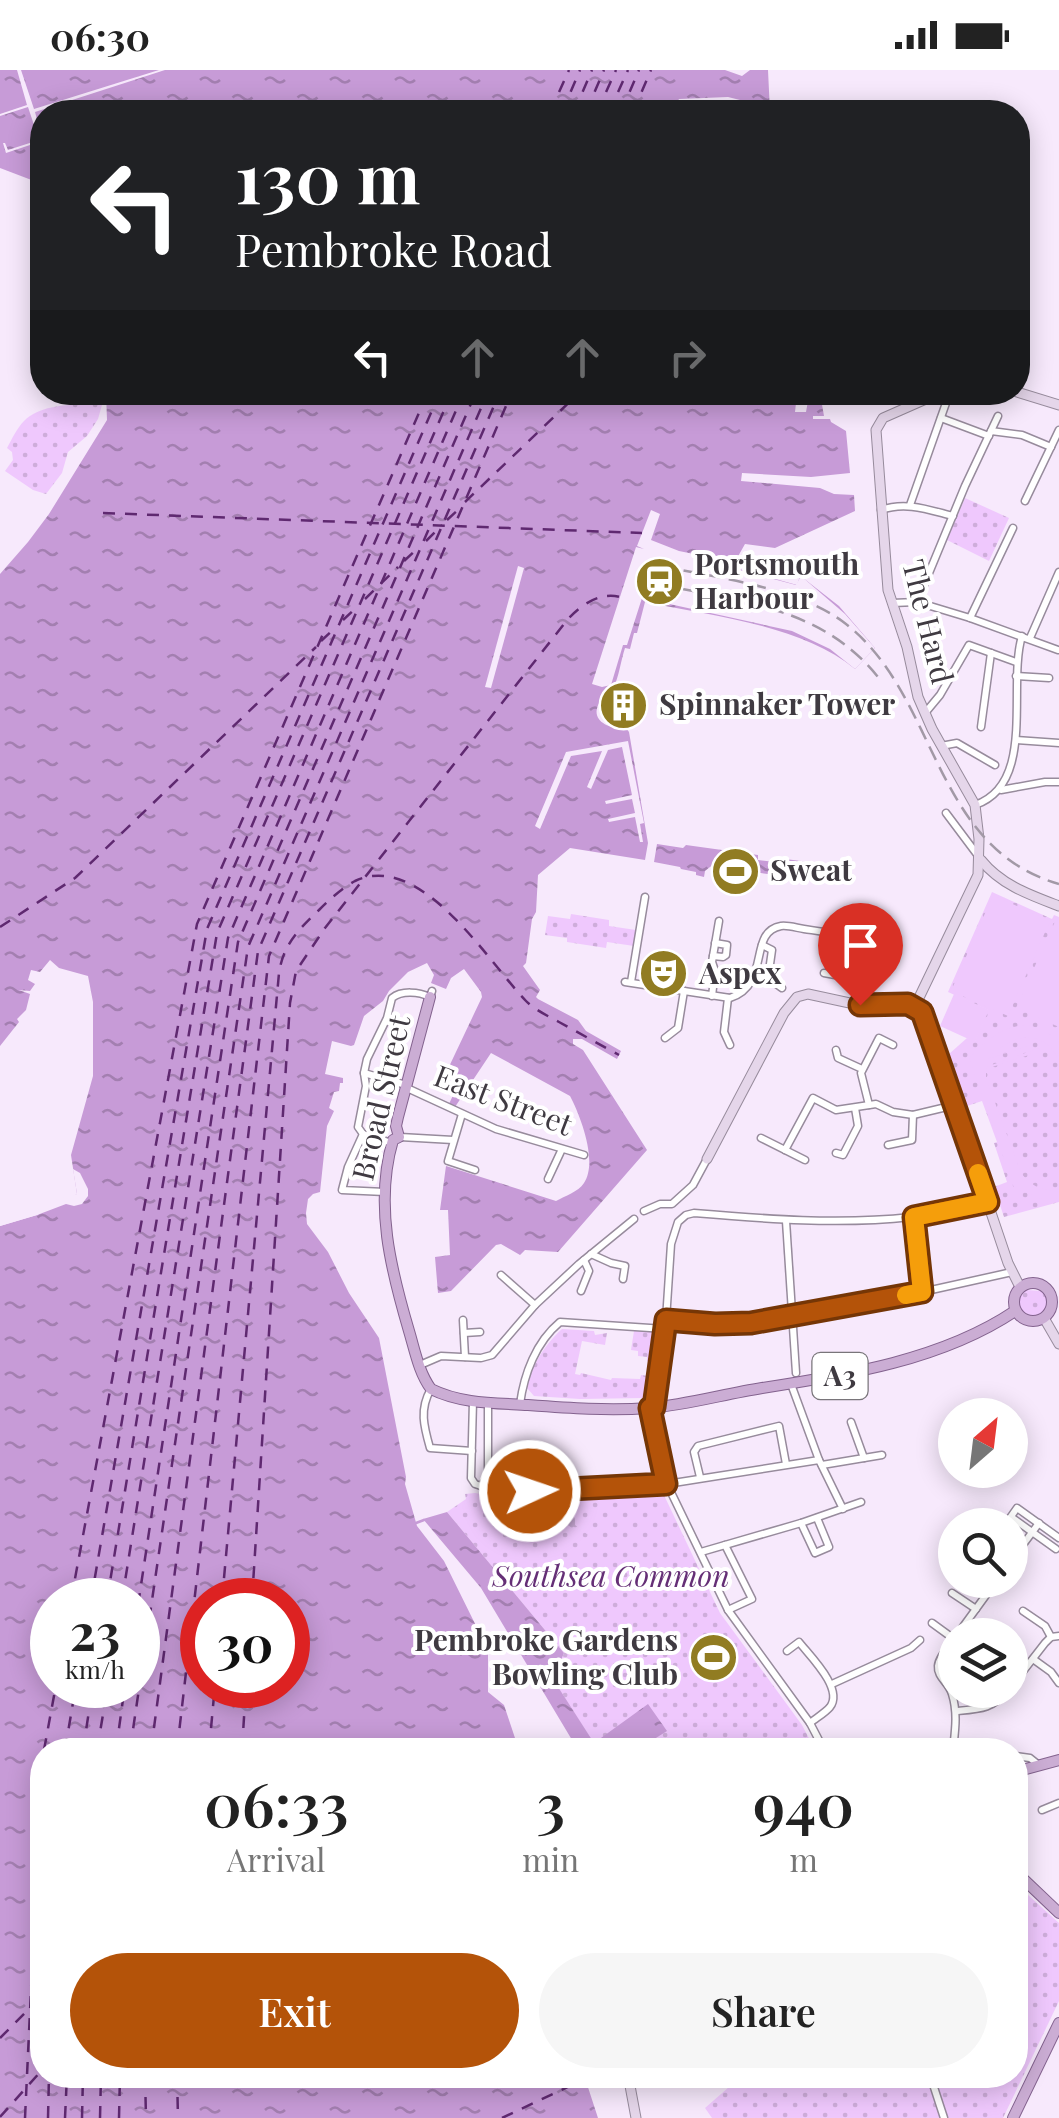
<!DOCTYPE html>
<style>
body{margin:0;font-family:"Playfair Display",serif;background:#f6f6f6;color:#222;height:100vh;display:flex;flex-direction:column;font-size:38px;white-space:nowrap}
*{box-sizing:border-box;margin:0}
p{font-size:32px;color:#767676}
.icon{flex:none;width:55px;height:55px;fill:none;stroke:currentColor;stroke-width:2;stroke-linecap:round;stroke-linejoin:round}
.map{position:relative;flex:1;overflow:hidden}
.panel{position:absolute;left:30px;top:1668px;width:998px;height:350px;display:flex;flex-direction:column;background:#fff;border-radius:40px;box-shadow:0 5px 25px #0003}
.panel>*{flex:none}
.top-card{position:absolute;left:30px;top:30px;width:1000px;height:305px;border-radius:40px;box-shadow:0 5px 25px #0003;background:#202124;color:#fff;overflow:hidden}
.needle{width:65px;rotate:28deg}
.fabs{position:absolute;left:938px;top:1328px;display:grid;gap:20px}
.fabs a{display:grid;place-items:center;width:90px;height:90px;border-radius:50%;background:#fff;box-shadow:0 5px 25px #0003;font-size:50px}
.speed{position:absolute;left:30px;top:1508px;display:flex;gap:20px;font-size:50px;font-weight:700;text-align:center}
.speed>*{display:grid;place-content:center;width:130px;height:130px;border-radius:50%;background:#fff;box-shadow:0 5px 25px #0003;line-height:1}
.speed small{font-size:25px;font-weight:400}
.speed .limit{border:15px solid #d22;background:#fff;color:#111}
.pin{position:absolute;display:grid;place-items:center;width:85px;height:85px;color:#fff;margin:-102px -42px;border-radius:50% 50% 50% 0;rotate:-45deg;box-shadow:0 0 10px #0007}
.pin .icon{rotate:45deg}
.me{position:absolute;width:110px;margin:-55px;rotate:87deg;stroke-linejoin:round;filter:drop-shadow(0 0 8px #0008)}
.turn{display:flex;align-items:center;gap:35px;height:210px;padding:0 40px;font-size:45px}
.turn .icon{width:130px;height:130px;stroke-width:2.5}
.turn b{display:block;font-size:70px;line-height:85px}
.lanes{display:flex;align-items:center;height:95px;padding:0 40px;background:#0003;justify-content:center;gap:50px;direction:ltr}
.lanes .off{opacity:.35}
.eta{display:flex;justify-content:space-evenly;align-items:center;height:170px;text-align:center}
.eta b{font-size:60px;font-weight:600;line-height:70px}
.cta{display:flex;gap:20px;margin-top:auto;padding:20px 40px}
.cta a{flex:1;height:115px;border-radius:60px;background:#b45309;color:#fff;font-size:40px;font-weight:600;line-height:115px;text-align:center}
.cta a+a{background:#f6f6f6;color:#222}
.status{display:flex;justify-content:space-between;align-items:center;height:70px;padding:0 50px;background:#fff;direction:ltr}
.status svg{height:28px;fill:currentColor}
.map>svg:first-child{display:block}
.grass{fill:url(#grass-dots)}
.cemetery{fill:url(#cemetery-stones)}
.pitch{fill:#efc8fd}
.water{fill:url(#water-ripples);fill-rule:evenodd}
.pier{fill:#f7e9fc}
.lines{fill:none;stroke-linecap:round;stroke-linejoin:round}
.stream{stroke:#c79bd7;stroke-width:2.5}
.ferry{stroke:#5f2970;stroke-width:2.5;stroke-dasharray:12 10;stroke-linecap:butt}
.street-casing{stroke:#978b9c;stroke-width:9}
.secondary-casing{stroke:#978b9c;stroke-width:11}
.primary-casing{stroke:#83628e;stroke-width:12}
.street{stroke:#fff;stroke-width:6}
.secondary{stroke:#e5d6ea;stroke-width:9}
.primary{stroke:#cbadd4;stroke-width:10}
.rail{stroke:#a299a6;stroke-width:2.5;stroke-dasharray:15 8;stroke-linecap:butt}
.route-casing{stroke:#753606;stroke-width:25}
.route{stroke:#b45309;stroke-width:18}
.slow{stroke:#f59e0b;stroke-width:18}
.labels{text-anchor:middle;stroke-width:8;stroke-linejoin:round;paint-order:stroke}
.shield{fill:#fff;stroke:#79757a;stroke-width:2.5}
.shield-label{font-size:28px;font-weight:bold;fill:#3f3a41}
.poi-label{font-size:30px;font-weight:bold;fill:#3f3a41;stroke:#fff;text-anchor:start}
.street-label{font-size:30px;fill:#3f3a41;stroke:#fff}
.park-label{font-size:30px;font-style:italic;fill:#652f76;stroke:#fff}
</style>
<div class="status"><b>06:30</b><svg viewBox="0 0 49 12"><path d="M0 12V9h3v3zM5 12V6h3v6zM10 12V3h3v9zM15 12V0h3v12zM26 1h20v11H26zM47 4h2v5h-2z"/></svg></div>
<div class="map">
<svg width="1059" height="2048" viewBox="0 0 1059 2048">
<defs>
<pattern id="grass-dots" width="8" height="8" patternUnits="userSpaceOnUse" patternTransform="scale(2.5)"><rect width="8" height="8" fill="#efc8fd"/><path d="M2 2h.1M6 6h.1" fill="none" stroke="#ceadda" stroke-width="1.8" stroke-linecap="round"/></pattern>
<pattern id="cemetery-stones" width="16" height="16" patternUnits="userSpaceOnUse" patternTransform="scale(2.5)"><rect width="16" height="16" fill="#efc8fd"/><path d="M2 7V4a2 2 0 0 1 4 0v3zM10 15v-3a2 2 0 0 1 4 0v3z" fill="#ceadda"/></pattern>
<pattern id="water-ripples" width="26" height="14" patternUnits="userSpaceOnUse" patternTransform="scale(2.5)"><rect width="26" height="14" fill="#c79bd7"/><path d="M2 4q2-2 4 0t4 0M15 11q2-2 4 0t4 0" fill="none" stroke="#a37fb0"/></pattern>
</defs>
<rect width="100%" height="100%" fill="#f7e9fc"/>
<g class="grass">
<path d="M102 335 98 349 87 366 68 382 62 403 46 424 33 420 5 401 13 390 12 382 7 378C12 369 17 358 24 351 44 332 78 335 102 335Z"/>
<polygon points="965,428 1009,448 989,491 947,470"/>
<polygon points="992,822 1052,849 1054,845 1059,847 1059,1132 1004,1147 994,1117 1007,1112 994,1073 997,1072 982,1031 967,1036 949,984 967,968 975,971 988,940 948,922"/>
<polygon points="571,844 609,850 609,856 636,860 634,876 607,872 606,878 567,872 567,868 545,865 548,846 570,849"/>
<path d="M1026 1220 1042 1221C1049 1229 1052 1236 1044 1244L1035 1247 1021 1241 1017 1231Z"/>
<path d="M562 1259 594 1261 595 1265 607 1263 605 1275 582 1271 575 1304 580 1305 581 1303 611 1310 612 1308 640 1309 641 1305 649 1306 651 1292 647 1291V1287L638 1286V1281L631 1280 634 1261H659L649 1323 644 1328 580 1329 534 1326 527 1318C530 1297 547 1272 562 1259Z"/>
<polygon points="654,1420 663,1423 720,1543 802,1655 815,1680 637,1680 666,1661 594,1674 553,1609 564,1583 447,1442 466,1429 465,1424 475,1423 492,1426"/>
<polygon points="1015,1813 1059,1853 1059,1931 1003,2048 712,2048 705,2038 729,2017 718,2005 1015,2005"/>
</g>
<polygon class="cemetery" points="579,1424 584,1458 588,1462 587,1464 575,1455 572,1458 544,1438 533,1452 518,1443 530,1427"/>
<g class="pitch">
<polygon points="993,825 1050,851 1008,946 951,921"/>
<polygon points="1057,847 1059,848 1059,957 1016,938"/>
<polygon points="954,924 989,940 975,972 940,956"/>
<path d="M1027 955 1042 959 1058 970 1059 991C1045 957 1009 964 989 988L1031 975 988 989 986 997 1039 978 1041 981 986 999V1008L1021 1103C1031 1116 1043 1122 1059 1120L1058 1129H1042L1014 1118 969 988C987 970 1001 956 1027 955Z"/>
<polygon points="718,1562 739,1595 707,1615 686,1582"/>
</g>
<g class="water">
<polygon points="0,0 725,0 742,6 750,0 768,0 770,42 745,42 740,30 728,27 679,29 671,42 42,42 42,114 0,98"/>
<path d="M106 323H820L824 346H813V349H830L831 352 846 361 850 403 811 407 742 403 741 411 820 418 834 424 854 425 855 441 775 478 745 474 732 497 797 515 800 506 789 497 839 536 875 578 855 599C801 555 713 546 645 532L637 563H634L630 579 625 578C621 590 619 607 613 619 607 628 607 620 601 630 587 650 609 660 626 658L629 662 648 773 645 790 570 778 538 805 536 842 532 849 526 893 523 896 540 920 536 927 538 929 578 950 586 961 621 981 617 989 582 969H573V974L583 980 647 1080 558 1182 525 1180 520 1185 501 1174 496 1175 451 1221 438 1223 435 1187 450 1185 448 1140H440L446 1096 556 1131C565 1126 578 1122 584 1113 598 1092 581 1047 570 1026L491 983 455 1037 449 1034 460 1010 446 1003 482 927 481 922 464 899 451 908 446 919 431 913 434 905 427 893 408 902 389 921 383 931 364 946 354 975 351 976 332 971 325 1004 343 1008V1013H340L339 1021 334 1022 329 1038 334 1041 327 1056 320 1122 313 1124 308 1129 306 1143 307 1154 328 1182 349 1223 379 1268 406 1407 405 1414 417 1456 444 1491 488 1580V1622L504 1635 519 1680H42V2005H584L598 2048H0V1156L37 1145 77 1124 71 1085 93 1006V932L88 906 59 898 50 890 40 902 31 900 28 910 35 914 30 921 19 920 30 924 26 940 17 949 19 952 0 976V504L28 472 49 444 107 350ZM52 1530H138V1615H52ZM202 1530H288V1615H202Z"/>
<path d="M657 774 683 778 686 775 758 785V790L775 792 777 788 809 792V797L826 799 827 795 836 796 833 813 810 810 786 802 784 806C765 804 744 802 729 792L724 795 715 793 705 801 704 807 696 805V802L681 799 680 797 654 792Z"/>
<polygon points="447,1442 564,1583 553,1609 594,1673 648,1634 667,1661 637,1680 578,1680 481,1518 423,1449"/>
</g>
<g class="pier">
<polygon points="17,0 21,0 34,39 159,0 165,0 35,42 42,68 42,81 39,72 6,83 3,73 5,73 8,80 39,70 28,37 0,46 0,44 27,35"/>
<polygon points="778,323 820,323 822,331 808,331 806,342 795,342 796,333 793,330 752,328 752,331 741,331 741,328 706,326 705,329 695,328 695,326 640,323"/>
<polygon points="651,440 660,444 651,470 679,481 733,492 732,498 796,515 801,506 845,544 875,578 855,599 830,579 792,561 642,528 627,575 623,575 611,615 602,617 592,614 636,477 644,479 637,476"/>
<polygon points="518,496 524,498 491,618 485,617"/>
<polygon points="628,671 644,753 640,754 643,772 640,772 635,747 609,752 608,749 635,743 632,729 606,734 605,731 632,725 622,677 608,680 591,719 587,717 602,681 571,686 540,759 535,756 566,682"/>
<polygon points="73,1099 80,1103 88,1119 88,1126 82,1134 74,1136 66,1134 37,1145 0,1156 0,1150 35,1141 56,1130 77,1124"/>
</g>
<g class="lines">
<polyline class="stream" points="416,1453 424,1450"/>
<g class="ferry">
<polyline points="550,42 569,0"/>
<polyline points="562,42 580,0"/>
<polyline points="574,42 592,0"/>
<polyline points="586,42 604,0"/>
<polyline points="597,42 616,0"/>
<polyline points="609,42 628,0"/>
<polyline points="621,42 639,0"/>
<polyline points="633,42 651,0"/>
<polyline points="465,432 580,322"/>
<polyline points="103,443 642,463"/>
<polyline points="447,450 460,438"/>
<polyline points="426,471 442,455"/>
<polyline points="404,491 420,476"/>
<polyline points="365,529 398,497"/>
<polyline points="343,550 359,535"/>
<polyline points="321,571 337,556"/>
<polyline points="0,857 75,808 316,577"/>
<polyline points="71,1530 197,854 428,322"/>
<polyline points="91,1530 207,859 440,322"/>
<polyline points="107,1530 217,863 452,322"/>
<polyline points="122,1530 228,868 464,322"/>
<path d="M222 1530 279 903C283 875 299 859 319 840 330 829 342 818 355 811 421 780 489 893 526 931 535 940 548 946 559 952 579 963 599 974 619 985"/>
<path d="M252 1530 290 933 296 901 325 858 568 549C582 534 600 522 620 527"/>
<polyline points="138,1535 238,872 476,322"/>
<polyline points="44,1680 56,1615"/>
<polyline points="65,1680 76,1615"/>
<polyline points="83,1680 93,1615"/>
<polyline points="97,1680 108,1615"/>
<polyline points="116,1680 125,1615"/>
<polyline points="130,1680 248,877 488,322"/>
<polyline points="151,1680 258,881 500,322"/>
<polyline points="177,1680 269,886 512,322"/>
<polyline points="209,1680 215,1615"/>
<polyline points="242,1680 246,1615"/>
<polyline points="0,1968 42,1926"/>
<polyline points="145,2005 146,2048"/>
<polyline points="177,2005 178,2048"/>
<polyline points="0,2047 42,2000"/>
<polyline points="25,2048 42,1686"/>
<polyline points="48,2048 49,2005"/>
<polyline points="65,2048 67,2005"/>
<polyline points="82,2048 83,2005"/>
<polyline points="100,2048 101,2005"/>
<polyline points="119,2048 120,2005"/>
<polyline points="502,2048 593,2005"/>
</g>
<defs>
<g id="street">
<polyline points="941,348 989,366"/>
<polyline points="991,361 1022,365 1051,377"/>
<polyline points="1025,431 1059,360"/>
<polyline points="910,435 946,333 954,322"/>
<path d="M881 440C906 431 929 440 953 446"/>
<polyline points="917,532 965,416 998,346"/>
<polyline points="892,533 917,532 970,548 1058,580"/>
<polyline points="970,548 1013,458"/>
<polyline points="1030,568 1059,502"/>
<polyline points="1016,606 1049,608"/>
<polyline points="925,643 940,625 969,575 1016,592"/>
<polyline points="981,657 991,583"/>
<polyline points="1016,670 1059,673"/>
<polyline points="941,676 957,673 995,695"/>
<polyline points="1001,720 1045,712 1059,712"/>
<path d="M975 735C1037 714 1007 616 1022 566"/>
<polyline points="946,743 979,787"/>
<polyline points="762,875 772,880 768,908 782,918"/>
<polyline points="713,886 723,887 726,885 727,875 715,873"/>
<polyline points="828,886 838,888"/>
<polyline points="824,903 835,905"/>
<path d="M625 912 730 928C772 914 747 862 781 856 788 855 797 858 804 859 817 861 830 862 843 867"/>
<polyline points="631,912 645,827"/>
<polyline points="712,926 715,901 712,892 719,851"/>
<polyline points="728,928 724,962 730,975"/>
<polyline points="665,968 678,958 684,921"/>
<polyline points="836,980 838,988 862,999"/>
<polyline points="364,1003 406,1015"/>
<polyline points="407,1018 496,1059 584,1085"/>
<polyline points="869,1035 861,1003 879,968 893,975"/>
<polyline points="462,1044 448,1091 475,1100"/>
<path d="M363 1064 358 1057 366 1016 364 1003 367 989 387 948 392 928C402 920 419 922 430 927L432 921"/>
<polyline points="363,1064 348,1097 342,1120 385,1122"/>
<polyline points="363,1064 392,1073"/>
<polyline points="400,1067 453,1070"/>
<polyline points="761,1068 805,1090"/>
<polyline points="888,1075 912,1070 913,1045"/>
<polyline points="785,1080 813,1028 836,1040 876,1034 893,1042 913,1045 955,1035"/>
<polyline points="836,1083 843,1085 858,1056 855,1038"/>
<polyline points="548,1109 562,1079"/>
<polyline points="644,1141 660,1134 672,1134 693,1115 707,1089"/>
<polyline points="914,1147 922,1222"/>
<polyline points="786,1151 796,1303"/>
<polyline points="591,1184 611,1193 625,1196 623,1209"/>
<polyline points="501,1205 535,1235"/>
<polyline points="581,1221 589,1201 584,1190"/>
<polyline points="463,1250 465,1287"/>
<polyline points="666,1250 715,1254 751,1253 922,1222 1012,1202"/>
<polyline points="464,1263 480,1262"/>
<polyline points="420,1295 441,1286 481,1288 492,1285 535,1235 579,1194 634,1149"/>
<polyline points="791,1314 819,1390 843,1439"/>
<path d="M431 1319C419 1339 424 1357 430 1378L472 1381"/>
<polyline points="473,1331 471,1408 475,1414 481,1416 488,1407 488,1333"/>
<path d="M520 1334C524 1304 536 1272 560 1252L665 1259"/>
<path d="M654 1337 666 1250 671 1174 678 1152 686 1145 694 1143C766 1149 839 1155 911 1147 937 1144 962 1137 987 1131"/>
<polyline points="650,1339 667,1414 728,1540 810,1653 824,1680"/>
<polyline points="851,1352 864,1388"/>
<polyline points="822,1395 882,1385"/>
<polyline points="700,1407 694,1382 698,1376 779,1356 786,1394"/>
<polyline points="481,1416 488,1421 502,1423 667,1414 819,1390"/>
<polyline points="1011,1447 1056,1479"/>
<polyline points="801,1453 815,1483 829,1477 817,1448"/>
<polyline points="1005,1455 1017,1438 1059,1468"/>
<polyline points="725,1475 752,1529 728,1540"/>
<polyline points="701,1482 801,1453 861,1432"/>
<polyline points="1010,1492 1039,1453"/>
<polyline points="952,1523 976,1539"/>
<polyline points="1023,1541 1045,1556 1051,1567"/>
<polyline points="932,1553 954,1569"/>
<polyline points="957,1565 997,1510"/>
<path d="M787 1581 799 1572C810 1586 844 1619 830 1637 825 1643 816 1648 810 1653"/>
<polyline points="1033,1589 1051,1602 1059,1613"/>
<polyline points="832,1614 911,1578 920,1570"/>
<polyline points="1010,1618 1045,1573 1051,1567 1059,1566"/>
<path d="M956 1641C980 1639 993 1639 1008 1620"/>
<polyline points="823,1677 905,1680"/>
<path d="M953 1680C955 1661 958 1643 952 1624 949 1613 937 1607 938 1596 939 1586 950 1576 955 1568"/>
<polyline points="1015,1686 1030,1688 1040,1696"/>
<polyline points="1042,1740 1059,1733"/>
<polyline points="930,2005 944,2048"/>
</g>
<g id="secondary">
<polyline points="1017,322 1059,335"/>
<path d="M981 790C1001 815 1030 825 1059 836"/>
<polyline points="915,936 978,805 979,769 975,735 932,659 918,627 907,577 888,520 876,360 883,348 942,322"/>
<polyline points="915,936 923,943 929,959 1008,1193 1020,1217"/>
<polyline points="707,1089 784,943 797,927 808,924 859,935 903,934 915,936"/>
<polyline points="1044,1248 1059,1274"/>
<polyline points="628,2005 636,2048"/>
</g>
<g id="primary">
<path d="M430 927 398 1047 396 1056 399 1067 393 1070C374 1134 391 1200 409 1261 415 1281 419 1303 431 1319 461 1334 495 1333 528 1335 568 1338 609 1341 649 1338 687 1335 724 1324 762 1318 847 1305 942 1290 1015 1241"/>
<circle cx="1033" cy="1232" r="19"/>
<polyline points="1015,1702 1059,1690"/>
<polyline points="1015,1801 1059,1843"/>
<polyline points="1013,2048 1059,1953"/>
</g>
</defs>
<use href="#street" class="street-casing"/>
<use href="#secondary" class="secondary-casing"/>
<use href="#primary" class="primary-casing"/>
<use href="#street" class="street"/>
<use href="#secondary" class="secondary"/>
<use href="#primary" class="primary"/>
<g class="rail">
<path d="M661 496C718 508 795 517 842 551 939 622 930 777 1059 814"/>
<path d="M657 514C739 531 822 537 878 607"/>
</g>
</g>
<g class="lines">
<defs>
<polyline id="route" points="530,1421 666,1414 650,1338 654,1337 666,1250 715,1254 751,1253 922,1222 914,1147 988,1132 922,942 908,934 860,935"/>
</defs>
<use href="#route" class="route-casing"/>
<use href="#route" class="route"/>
<polyline class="slow" points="906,1225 922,1222 914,1147 988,1132 978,1103"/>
</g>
<defs>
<symbol id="station-disc" viewBox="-11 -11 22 22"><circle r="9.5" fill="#917c22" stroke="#fff"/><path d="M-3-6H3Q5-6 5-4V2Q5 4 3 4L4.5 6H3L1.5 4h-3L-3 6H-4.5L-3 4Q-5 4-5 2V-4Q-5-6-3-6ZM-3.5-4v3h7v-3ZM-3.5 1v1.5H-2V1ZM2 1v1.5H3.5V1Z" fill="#fff"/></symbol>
<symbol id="building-disc" viewBox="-11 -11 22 22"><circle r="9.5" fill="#917c22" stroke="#fff"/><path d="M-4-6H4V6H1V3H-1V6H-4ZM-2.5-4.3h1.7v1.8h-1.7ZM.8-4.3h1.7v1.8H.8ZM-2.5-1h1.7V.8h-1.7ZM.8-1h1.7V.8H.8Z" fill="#fff"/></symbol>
<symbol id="stadium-disc" viewBox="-11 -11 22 22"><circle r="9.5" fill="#917c22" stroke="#fff"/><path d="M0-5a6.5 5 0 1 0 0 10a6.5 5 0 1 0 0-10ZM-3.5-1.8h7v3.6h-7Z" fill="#fff"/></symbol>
<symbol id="theatre-disc" viewBox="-11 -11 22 22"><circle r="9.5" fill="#917c22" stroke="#fff"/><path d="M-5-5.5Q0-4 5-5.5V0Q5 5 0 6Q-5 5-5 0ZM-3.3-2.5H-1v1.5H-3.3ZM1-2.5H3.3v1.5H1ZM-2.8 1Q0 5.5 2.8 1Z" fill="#fff"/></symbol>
</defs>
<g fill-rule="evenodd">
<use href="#station-disc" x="632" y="484" width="55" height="55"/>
<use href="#building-disc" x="596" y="608" width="55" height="55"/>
<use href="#stadium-disc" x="708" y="774" width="55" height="55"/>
<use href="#theatre-disc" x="636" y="876" width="55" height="55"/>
<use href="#stadium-disc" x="686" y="1560" width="55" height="55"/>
</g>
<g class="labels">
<rect class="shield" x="812.5" y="1283" width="55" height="46" rx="8"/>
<g class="shield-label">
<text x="840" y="1316">A3</text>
</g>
<g class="poi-label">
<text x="694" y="505">Portsmouth<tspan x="694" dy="34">Harbour</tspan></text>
<text x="659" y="645">Spinnaker Tower</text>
<text x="770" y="811">Sweat</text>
<text x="699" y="914">Aspex</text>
<text x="678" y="1581" text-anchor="end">Pembroke Gardens<tspan x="678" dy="34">Bowling Club</tspan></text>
</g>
<g class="street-label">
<text transform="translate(927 552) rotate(76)" y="10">The Hard</text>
<text transform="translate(382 1028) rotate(-77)" y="10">Broad Street</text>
<text transform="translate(503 1031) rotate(21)" y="10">East Street</text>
</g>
<g class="park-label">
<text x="611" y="1517">Southsea Common</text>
</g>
</g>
</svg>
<div class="fabs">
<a><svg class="needle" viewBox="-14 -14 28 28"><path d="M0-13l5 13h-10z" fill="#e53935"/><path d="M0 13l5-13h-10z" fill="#767676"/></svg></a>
<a><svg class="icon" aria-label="search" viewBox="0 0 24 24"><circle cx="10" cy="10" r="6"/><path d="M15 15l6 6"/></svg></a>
<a><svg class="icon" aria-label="layers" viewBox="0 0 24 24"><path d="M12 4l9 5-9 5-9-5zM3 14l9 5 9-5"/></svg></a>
</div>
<div class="speed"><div>23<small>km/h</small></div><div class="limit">30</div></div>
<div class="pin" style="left:860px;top:935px;background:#d93025"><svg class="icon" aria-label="arrive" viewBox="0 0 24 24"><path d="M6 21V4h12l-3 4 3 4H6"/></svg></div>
<svg class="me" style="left:530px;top:1421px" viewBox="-20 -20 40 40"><circle r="17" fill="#b45309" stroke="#fff" stroke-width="3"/><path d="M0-11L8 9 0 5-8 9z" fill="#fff"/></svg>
<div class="top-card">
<div class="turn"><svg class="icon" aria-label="left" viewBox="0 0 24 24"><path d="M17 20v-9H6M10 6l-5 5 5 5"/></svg><div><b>130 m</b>Pembroke Road</div></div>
<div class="lanes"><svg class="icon" aria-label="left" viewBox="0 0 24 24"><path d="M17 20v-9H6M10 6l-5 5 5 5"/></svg><svg class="icon off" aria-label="ahead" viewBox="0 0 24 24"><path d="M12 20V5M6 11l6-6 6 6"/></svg><svg class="icon off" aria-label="ahead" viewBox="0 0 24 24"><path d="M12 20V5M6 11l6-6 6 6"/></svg><svg class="icon off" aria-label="right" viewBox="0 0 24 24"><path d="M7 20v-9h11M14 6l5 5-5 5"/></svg></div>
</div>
<section class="panel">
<div class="eta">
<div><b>06:33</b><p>Arrival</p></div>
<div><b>3</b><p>min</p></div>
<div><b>940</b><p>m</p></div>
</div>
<div class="cta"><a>Exit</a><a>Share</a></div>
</section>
</div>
